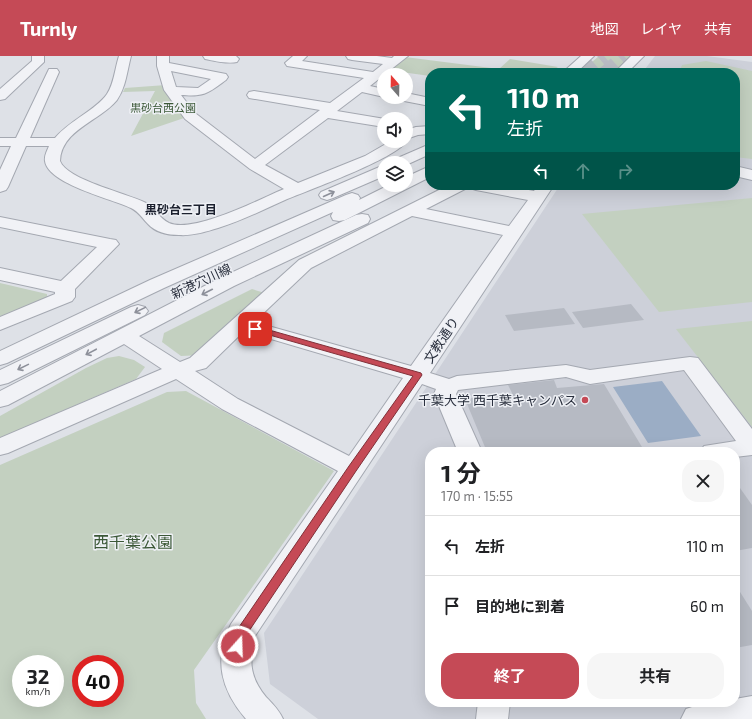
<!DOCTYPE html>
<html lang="ja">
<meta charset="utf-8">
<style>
body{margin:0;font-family:"Exo 2","Noto Sans JP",sans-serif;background:#f6f6f6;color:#202124;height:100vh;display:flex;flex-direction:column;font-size:15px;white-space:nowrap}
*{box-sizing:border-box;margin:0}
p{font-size:13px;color:#757577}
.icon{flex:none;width:22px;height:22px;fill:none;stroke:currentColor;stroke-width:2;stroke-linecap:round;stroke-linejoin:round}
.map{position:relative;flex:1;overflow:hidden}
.details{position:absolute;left:425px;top:391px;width:315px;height:260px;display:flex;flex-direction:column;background:#fff;border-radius:16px;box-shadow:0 4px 16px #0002}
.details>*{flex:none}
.guide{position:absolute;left:425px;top:12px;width:315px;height:122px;border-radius:16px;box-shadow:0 4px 16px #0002;background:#00695c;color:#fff;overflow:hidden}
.needle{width:26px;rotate:340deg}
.controls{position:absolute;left:377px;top:12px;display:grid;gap:8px}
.controls a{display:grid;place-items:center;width:36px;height:36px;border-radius:50%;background:#fff;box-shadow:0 4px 16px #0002;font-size:20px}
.speed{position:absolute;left:12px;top:599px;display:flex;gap:8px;font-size:20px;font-weight:700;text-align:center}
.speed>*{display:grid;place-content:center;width:52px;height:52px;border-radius:50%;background:#fff;box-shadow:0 4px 16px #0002;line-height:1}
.speed small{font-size:10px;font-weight:400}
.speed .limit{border:6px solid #d22;background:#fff;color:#111}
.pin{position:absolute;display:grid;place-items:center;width:34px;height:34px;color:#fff;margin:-17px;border-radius:8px;box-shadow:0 2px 6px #0006}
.me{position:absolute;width:44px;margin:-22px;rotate:20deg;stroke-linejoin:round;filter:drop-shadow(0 0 3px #0008)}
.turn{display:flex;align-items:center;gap:14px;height:84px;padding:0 16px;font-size:18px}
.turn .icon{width:52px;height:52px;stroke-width:2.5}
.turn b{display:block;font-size:28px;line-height:34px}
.lanes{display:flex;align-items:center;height:38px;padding:0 16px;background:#0003;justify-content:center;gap:20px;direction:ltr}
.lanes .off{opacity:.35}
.round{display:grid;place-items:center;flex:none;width:42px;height:42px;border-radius:16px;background:#f6f6f6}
.headline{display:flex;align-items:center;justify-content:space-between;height:68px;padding:0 16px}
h1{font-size:24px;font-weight:700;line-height:30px}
.button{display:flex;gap:8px;margin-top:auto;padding:8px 16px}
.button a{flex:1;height:46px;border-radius:16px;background:#c54a56;color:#fff;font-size:16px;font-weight:700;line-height:46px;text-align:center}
.button a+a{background:#f6f6f6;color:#202124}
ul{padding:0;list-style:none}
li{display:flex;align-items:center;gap:12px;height:60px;padding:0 16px;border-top:1px solid #e0e0e0}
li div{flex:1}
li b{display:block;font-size:15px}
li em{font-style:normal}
header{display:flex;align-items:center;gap:24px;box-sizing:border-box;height:56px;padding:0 20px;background:#c54a56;color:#fff}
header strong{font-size:19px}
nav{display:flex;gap:22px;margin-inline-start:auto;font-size:14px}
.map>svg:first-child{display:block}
.built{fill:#cdd0d9;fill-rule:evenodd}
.green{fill:#c3d0c0;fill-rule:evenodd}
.water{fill:#9badc5}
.building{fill:#b6bac3}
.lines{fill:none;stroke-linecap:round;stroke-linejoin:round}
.minor-tunnel{stroke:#babdc5;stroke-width:14;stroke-dasharray:14 7;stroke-linecap:butt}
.minor-casing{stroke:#a4a8b1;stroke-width:2}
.minor{fill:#f1f2f6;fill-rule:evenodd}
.oneway{stroke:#8d909a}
.route{fill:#c54a56;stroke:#803038}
.poi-dot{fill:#c54a56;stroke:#eef0f5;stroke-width:1.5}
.labels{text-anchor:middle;stroke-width:3;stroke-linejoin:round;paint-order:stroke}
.far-park-label{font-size:11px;fill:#3b5837;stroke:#eef0f5}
.far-neighbourhood-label{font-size:12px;font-weight:bold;fill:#1b202e;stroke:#eef0f5}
.street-label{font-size:13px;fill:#292f3d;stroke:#eef0f5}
.poi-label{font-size:13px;fill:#292f3d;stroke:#eef0f5;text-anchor:end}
.near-park-label{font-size:16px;fill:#3b5837;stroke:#eef0f5}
</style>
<header>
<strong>Turnly</strong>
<nav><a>地図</a><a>レイヤ</a><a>共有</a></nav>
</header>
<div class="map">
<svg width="752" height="663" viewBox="0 0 752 663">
<rect width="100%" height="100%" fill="#dee1e7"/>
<path class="built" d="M655 0H707L752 6V663H318L270 628 264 577 560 129H735V17H642ZM430 396H735V646H430Z"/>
<g class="green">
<polygon points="599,0 632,0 613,17 575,17 585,12"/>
<polygon points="405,1 499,13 510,3 558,11 548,17 430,17 430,20 387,14"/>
<polygon points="706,5 752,15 752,103 735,101 735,17 679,17 682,9"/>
<polygon points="166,29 187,61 131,80 155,35 123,36 125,32"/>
<polygon points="752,142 752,246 659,256 582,158"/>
<polygon points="0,227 47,238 47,243 0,263"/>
<polygon points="252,233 268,238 203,299 181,300 162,286 164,277"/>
<polygon points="752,265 752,371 676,273"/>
<polygon points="119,300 134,304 145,311 136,323 0,382 0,360 86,312 107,302"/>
<path d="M186 335 334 415 194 614 196 647 206 663H0V409L167 336ZM21 608H55V642H21ZM81 608H115V642H81Z"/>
</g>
<polygon class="water" points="662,325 701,380 648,387 613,331"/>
<g class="building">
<polygon points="631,248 644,264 583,272 572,256"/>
<polygon points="564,252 575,268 514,275 505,259"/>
<polygon points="554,324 557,332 604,328 645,396 487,396 465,343 512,337 508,329"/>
<polygon points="735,425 752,449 752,492 735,495"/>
<polygon points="735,528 752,555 752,589 735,592"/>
</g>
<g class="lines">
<g class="minor-tunnel">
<polyline points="584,17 604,0"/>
<polyline points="605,17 624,0"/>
</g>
<defs>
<g id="minor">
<polygon points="32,0 44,0 44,6 5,43 0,44 0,33 32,5"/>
<path d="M119 0H131C127 15 126 31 117 44 100 65 61 74 60 105 67 124 127 137 146 147 155 152 159 162 169 167 193 178 260 143 284 133L250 113 185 63 164 34 157 10V0H169V7L226 18 228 21 226 24C208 37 205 41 181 39L195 57 255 103 320 54 249 42 247 39 249 36 254 35 330 47 364 22 287 10 285 7 293 0H307L302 5 373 16 383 8 352 4 348 3 346 0H377L392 2 394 0H408L370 30 384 33V41L362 36 337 55 385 63 384 71 328 62 265 109 298 127 365 100 391 85H406V74L416 71 430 70V78L418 79 406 83 407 85C395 103 309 134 285 144 263 154 241 165 218 172 205 176 192 180 179 179 168 179 155 176 148 168 142 162 139 156 131 152 112 143 48 128 45 105 44 100 47 95 49 90H26L8 131 6 134 0 136V114L11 90H0V82H16L49 13H57L59 16 30 82H55C70 64 96 54 107 38 114 28 115 12 119 0ZM171 15 211 23 198 32 176 31Z"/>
<path d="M203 0H236L239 3 237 6C228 8 214 5 205 3Z"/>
<polygon points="581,0 594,0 576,17 562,17"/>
<polygon points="631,0 644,0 627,17 614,17"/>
<polygon points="406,37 430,42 430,50 399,44 397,41 406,41"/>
<polygon points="430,88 430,98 406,109 406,107 390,107 393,104"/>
<polygon points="384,109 384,120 333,142 327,144 321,142 319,139 321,136"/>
<polygon points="430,110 430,121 345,164 339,165 333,164 331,160 333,156 164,232 7,307 0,309 0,295 150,224 346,139 352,137 358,139 360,142 359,144 389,129 406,129 406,121"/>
<polygon points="735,110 752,114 752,124 735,120"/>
<path d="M449 129H501L534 135 538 129H554L430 317 449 323 457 320 566 309 590 314 690 301 698 302 752 373V399L735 401V396H700L704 390 736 385 684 314 590 328 566 321 458 334 456 338 482 396H458L434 338 436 333 422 328 255 580C249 605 249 620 266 641 273 648 279 654 283 663H246C221 634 213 604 231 568L338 415 222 353 176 323 8 397 0 399V382L162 313 124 288 8 349 0 351V335L220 222 356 159 362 158 368 159 370 163 368 167 234 230 139 280 180 306 190 302 299 204ZM468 130 470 132 476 134 528 144 509 170 426 153 467 132ZM412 160 503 179 411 310 254 266 311 212ZM244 275 403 322 349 400 238 343 195 315 206 312Z"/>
<polygon points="0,161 110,183 116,184 119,188 75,233 75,241 72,245 0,274 0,261 55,238 55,236 0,224 0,212 61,225 97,191 0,171"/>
<polygon points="138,249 145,251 148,255 145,259 8,327 0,329 0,314 131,251"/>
<path d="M752 640V663H681L686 653C702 647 718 646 735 646V643Z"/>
<polygon points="478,646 510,646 508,663 476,663"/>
</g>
</defs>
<use href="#minor" class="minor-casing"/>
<use href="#minor" class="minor"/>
</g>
<defs><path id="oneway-shaft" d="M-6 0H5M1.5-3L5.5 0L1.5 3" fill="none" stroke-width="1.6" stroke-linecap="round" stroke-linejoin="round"/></defs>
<g class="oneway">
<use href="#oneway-shaft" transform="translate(329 138) rotate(-24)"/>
<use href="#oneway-shaft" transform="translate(207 236) rotate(153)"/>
<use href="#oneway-shaft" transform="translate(140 254) rotate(154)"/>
<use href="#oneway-shaft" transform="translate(91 296) rotate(152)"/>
<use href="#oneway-shaft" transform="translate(23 311) rotate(154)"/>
</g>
<polygon class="route" points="255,270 421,317 422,319 356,415 247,578 243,594 238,596 234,594 232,590 237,574 349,410 413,320 252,274 251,273 252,271"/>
<circle class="poi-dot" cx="585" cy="344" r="4"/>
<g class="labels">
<g class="far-park-label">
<text x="163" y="56">黒砂台西公園</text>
</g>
<g class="far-neighbourhood-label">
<text x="181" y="158">黒砂台三丁目</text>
</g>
<g class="street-label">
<text transform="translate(201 225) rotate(-25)" y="5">新港穴川線</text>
<text transform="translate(441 284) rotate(-57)" y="5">文教通り</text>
</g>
<g class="poi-label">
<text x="577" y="349">千葉大学 西千葉キャンパス</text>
</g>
<g class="near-park-label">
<text x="133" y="492">西千葉公園</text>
</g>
</g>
</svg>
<div class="controls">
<a><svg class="needle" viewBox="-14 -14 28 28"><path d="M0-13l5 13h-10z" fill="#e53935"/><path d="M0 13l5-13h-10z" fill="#757577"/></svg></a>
<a><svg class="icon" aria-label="sound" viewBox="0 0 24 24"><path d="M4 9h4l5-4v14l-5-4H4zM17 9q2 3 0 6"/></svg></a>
<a><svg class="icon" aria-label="layers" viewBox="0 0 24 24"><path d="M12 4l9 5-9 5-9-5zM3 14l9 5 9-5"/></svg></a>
</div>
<div class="speed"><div>32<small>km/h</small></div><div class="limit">40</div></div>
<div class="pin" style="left:255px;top:273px;background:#d93025"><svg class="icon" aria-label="arrive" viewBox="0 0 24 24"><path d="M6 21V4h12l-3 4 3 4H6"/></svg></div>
<svg class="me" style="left:238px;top:590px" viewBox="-20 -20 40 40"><circle r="17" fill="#c54a56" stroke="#fff" stroke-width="3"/><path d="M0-11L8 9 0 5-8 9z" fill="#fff"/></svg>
<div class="guide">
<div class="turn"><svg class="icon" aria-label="left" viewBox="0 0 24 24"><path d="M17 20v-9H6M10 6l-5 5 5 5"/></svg><div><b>110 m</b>左折</div></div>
<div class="lanes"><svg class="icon" aria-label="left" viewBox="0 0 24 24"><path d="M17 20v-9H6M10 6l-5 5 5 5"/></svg><svg class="icon off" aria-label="ahead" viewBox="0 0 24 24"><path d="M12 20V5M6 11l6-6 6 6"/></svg><svg class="icon off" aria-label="right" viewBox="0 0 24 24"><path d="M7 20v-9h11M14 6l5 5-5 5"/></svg></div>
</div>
<section class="details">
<div class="headline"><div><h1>1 分</h1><p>170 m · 15:55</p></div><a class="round"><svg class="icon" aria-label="close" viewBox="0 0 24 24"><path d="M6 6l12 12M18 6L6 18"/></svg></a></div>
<ul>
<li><svg class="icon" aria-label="left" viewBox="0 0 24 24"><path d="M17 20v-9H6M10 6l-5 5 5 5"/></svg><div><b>左折</b></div><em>110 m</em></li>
<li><svg class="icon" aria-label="arrive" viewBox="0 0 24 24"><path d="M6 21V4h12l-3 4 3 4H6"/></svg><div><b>目的地に到着</b></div><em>60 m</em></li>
</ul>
<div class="button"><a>終了</a><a>共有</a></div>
</section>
</div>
